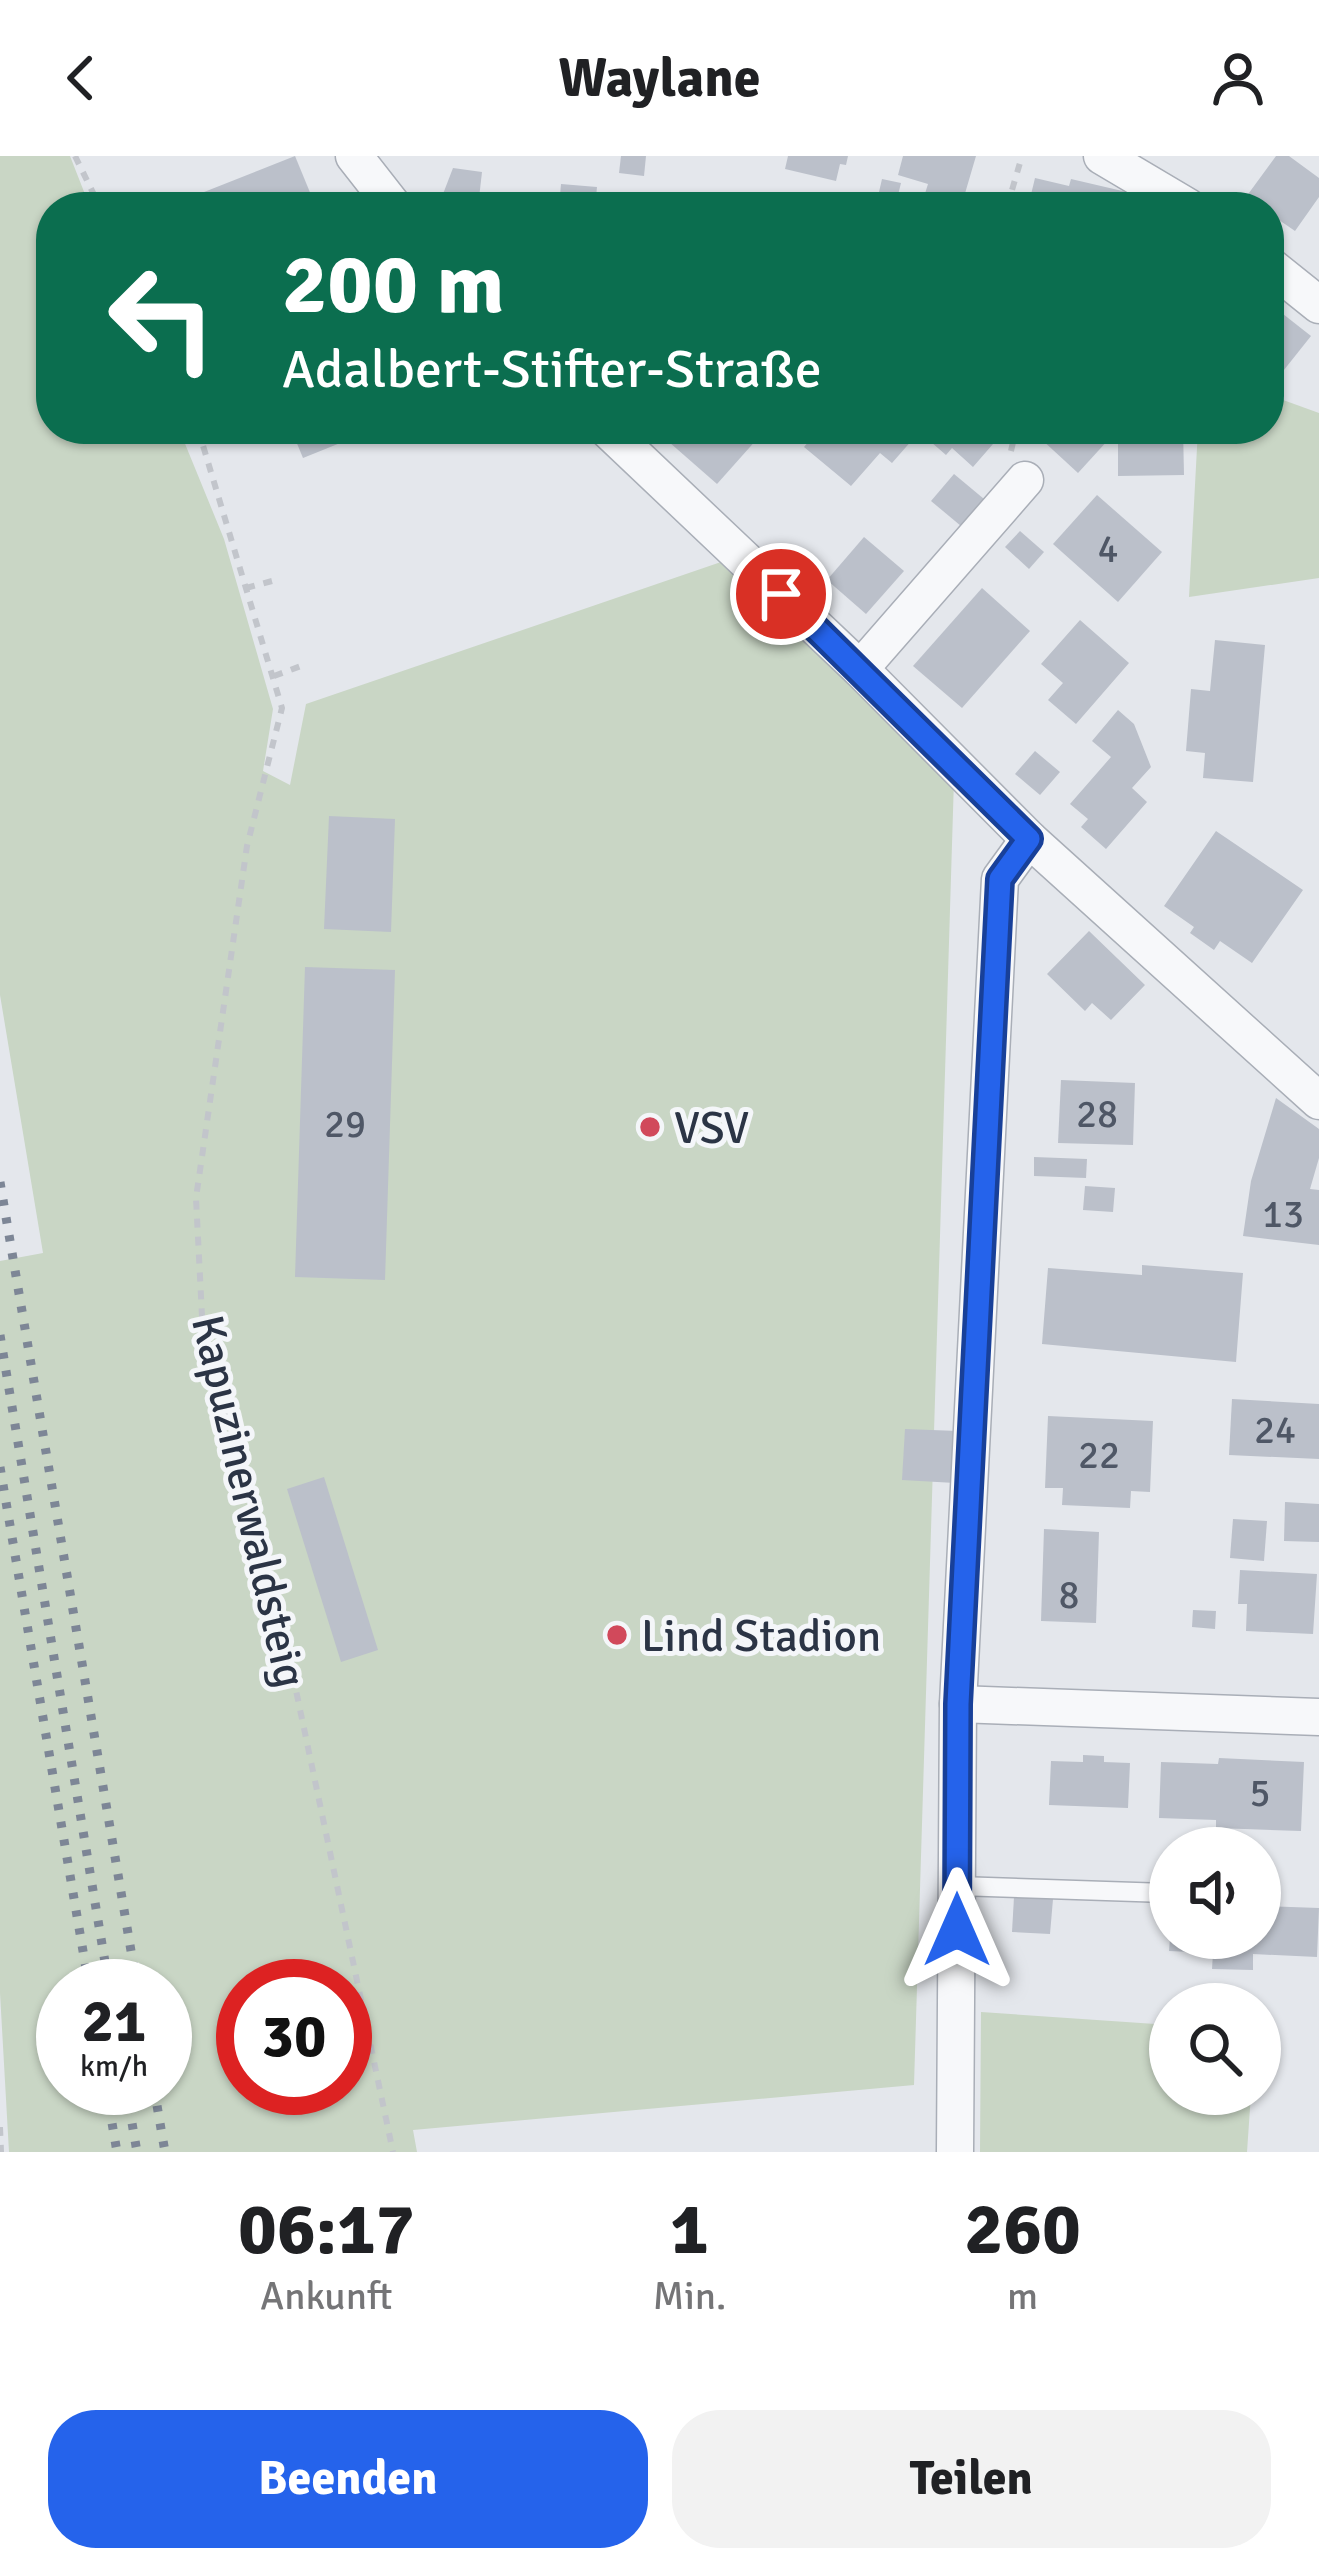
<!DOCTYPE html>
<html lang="de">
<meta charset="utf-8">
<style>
body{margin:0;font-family:Signika,sans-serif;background:#f2f2f2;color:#202124;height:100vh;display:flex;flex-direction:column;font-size:45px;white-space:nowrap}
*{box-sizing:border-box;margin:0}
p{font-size:39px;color:#757577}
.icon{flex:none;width:66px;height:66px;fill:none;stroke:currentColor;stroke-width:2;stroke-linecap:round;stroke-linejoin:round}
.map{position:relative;height:1996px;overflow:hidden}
.side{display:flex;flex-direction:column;background:#fff;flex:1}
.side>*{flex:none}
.banner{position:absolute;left:36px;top:36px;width:1248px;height:252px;border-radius:48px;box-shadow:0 3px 9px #0004;background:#0b6e4f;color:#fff;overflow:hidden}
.tools{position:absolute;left:1149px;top:1671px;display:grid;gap:24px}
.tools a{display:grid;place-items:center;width:132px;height:132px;border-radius:50%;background:#fff;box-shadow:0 3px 9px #0004;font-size:60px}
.speed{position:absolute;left:36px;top:1803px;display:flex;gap:24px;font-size:60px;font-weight:700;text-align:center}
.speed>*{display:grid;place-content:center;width:156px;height:156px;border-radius:50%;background:#fff;box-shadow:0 3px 9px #0004;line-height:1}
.speed small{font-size:30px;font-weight:400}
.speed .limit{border:18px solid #d22;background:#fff;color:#111}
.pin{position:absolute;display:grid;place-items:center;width:102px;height:102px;color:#fff;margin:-51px;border:6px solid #fff;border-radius:50%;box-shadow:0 3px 12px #0007}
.me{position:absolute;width:132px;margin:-66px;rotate:0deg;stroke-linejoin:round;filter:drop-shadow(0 0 9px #0008)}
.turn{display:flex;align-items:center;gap:42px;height:252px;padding:0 48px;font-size:54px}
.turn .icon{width:156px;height:156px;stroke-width:2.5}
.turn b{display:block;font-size:84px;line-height:102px}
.eta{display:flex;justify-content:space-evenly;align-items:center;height:204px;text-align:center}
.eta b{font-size:72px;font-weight:800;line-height:84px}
.button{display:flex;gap:24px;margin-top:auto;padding:24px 48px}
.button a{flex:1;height:138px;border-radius:48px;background:#2563eb;color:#fff;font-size:48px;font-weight:800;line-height:138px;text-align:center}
.button a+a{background:#f2f2f2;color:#202124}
header{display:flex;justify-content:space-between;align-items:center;height:156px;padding:0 48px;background:#fff;font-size:54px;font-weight:800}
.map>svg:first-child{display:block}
.green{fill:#c9d6c5;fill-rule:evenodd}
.building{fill:#bbc0ca}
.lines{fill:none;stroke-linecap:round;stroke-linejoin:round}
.service-casing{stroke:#a9aeb7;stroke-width:21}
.minor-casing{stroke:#a9aeb7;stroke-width:39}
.path{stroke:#c2c5cb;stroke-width:6;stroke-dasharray:9 9;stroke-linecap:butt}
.service{stroke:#f7f8fa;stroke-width:18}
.minor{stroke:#f7f8fa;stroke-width:36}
.rail{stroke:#7d8696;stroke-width:9;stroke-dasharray:6 12;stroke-linecap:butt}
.route-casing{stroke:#184099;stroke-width:30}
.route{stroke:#2563eb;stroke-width:21}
.poi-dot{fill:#d1495b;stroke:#f4f6f9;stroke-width:4.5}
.labels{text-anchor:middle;stroke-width:10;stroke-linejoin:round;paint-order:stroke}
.number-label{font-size:39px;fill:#4f5766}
.poi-label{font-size:45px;fill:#2b3445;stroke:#f4f6f9;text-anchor:start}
.street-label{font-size:45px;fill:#2b3445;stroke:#f4f6f9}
</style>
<header><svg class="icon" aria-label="back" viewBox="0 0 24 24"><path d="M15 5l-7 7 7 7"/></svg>Waylane<svg class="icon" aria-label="person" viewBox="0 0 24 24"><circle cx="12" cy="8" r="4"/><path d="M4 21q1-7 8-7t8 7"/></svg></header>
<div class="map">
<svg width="1319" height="1996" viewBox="0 0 1319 1996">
<rect width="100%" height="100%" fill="#e4e7ec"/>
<g class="green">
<path d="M0 0H70L90 51H51V273H179L224 383 273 553 263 615 290 629 306 548 721 406 954 623 914 1929 413 1974 417 1996H9L0 1837V1105L43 1097 0 839ZM63 1830H165V1932H63ZM243 1830H345V1932H243Z"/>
<polygon points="1269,239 1319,257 1319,422 1189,441 1198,273 1269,273"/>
<polygon points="981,1856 1170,1869 1170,1938 1251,1938 1247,1996 980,1996"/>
</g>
<g class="building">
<polygon points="295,0 316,51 198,51 194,40"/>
<polygon points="621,0 646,0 644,20 619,17"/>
<polygon points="788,0 848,0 846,9 840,8 836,25 785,13"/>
<polygon points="903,0 976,0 961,51 923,44 928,28 898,19"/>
<polygon points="1276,0 1289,0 1319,22 1319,41 1295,75 1269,57 1269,51 1260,51 1246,41"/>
<polygon points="453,12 482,16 478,51 438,51"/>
<polygon points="1035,22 1069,30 1071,23 1131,37 1128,51 1028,51"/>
<polygon points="882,23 901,27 895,51 876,49"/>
<polygon points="561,28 597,31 595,51 559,51"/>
<polygon points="1269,147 1311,180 1272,229 1269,227"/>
<polygon points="291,273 375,273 303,302"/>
<polygon points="681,273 766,273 717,328 669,286"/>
<polygon points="819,273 872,273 878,279 883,273 901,273 913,283 892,307 880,297 851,330 804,291"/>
<polygon points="916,273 1006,273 973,311 952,292 946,299"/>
<polygon points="1049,273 1098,273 1109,283 1078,317 1040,282"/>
<polygon points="1118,273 1183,273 1184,319 1118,320"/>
<polygon points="954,318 984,343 961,370 931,345"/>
<polygon points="1097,339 1162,396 1118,446 1053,388"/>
<polygon points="1020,375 1044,396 1029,413 1005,391"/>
<polygon points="864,381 904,415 866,458 827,424"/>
<polygon points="982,432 1030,475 962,552 913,510"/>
<polygon points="1080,464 1129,507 1076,568 1048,544 1063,527 1041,508"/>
<polygon points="1215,484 1265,489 1253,626 1203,622 1205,597 1186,595 1191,533 1210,535"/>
<polygon points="1118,554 1134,568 1151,611 1132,632 1147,646 1106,693 1081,671 1088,663 1070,648 1111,601 1092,585"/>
<polygon points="1035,595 1060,616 1040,639 1015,618"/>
<polygon points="329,660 395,663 391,776 324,773"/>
<polygon points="1216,675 1303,734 1252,807 1220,785 1214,794 1190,777 1194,771 1164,750"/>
<polygon points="1089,775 1145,829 1111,864 1092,847 1085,855 1047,818"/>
<polygon points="305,811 395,814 385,1124 295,1121"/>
<polygon points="1061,924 1135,927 1133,989 1058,987"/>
<polygon points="1276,942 1319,973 1319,1002 1310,1033 1319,1034 1319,1089 1243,1080 1251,1025"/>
<polygon points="1034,1001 1087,1003 1086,1022 1034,1020"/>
<polygon points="1085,1030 1115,1032 1113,1056 1083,1054"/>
<polygon points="1142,1109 1243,1117 1236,1206 1042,1188 1048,1112 1142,1119"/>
<polygon points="1232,1243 1319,1248 1319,1303 1229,1299"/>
<polygon points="1048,1260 1153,1265 1150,1336 1131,1335 1130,1352 1062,1349 1063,1332 1045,1332"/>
<polygon points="905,1273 958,1275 955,1327 902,1324"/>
<polygon points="324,1321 378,1494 341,1506 287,1333"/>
<polygon points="1285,1346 1319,1348 1319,1386 1284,1385"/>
<polygon points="1233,1363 1267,1365 1264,1405 1230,1402"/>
<polygon points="1044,1373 1099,1376 1096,1467 1041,1465"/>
<polygon points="1240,1414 1317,1418 1313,1478 1246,1475 1247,1448 1238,1448"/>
<polygon points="1193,1454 1216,1455 1215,1473 1192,1471"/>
<polygon points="1083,1599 1104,1600 1104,1606 1130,1607 1128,1652 1049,1649 1051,1605 1083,1606"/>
<polygon points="1219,1602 1304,1606 1301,1675 1216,1672 1216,1664 1159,1662 1161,1606 1218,1608"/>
<polygon points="1014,1741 1053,1743 1050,1778 1012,1776"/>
<polygon points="1260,1750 1319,1752 1317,1801 1253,1798 1253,1814 1212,1813 1213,1797 1169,1795 1170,1782 1260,1782"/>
</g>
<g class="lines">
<defs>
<polyline id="service" points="958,1730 1166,1737"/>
<g id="minor">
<polyline points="354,0 394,51"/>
<polyline points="1102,0 1188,51"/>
<polyline points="1269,109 1319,149"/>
<polyline points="607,273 860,513 1029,683 1319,945"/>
<polyline points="860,513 1025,324"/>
<polyline points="958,1548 1319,1561"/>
<polyline points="955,1996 958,1548 1000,723 1029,683"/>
</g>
</defs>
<use href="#service" class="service-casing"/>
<use href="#minor" class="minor-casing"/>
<g class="path">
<polyline points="75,0 100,51"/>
<polyline points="1007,51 1022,0"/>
<polyline points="198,273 282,552 247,690 196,1042 202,1160 277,1444 393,1996"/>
<polyline points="1011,295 1016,273"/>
<polyline points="246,432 272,425"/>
<polyline points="274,520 301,510"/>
<polyline points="0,1971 1,1996"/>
</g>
<use href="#service" class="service"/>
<use href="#minor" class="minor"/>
<g class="rail">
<polyline points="0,1026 137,1830"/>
<polyline points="0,1179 109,1830"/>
<polyline points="0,1311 89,1830"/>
<polyline points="106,1932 117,1996"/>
<polyline points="126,1932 137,1996"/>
<polyline points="154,1932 165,1996"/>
</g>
</g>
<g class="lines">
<defs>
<polyline id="route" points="781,438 1029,683 1000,723 958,1548 957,1774"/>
</defs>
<use href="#route" class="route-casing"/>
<use href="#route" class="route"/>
</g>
<g class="poi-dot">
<circle cx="650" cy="971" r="12"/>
<circle cx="617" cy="1479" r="12"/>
</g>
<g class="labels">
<g class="number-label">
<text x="1108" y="406">4</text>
<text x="1097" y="971">28</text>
<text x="345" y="981">29</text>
<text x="1283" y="1071">13</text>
<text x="1275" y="1287">24</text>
<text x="1099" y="1312">22</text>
<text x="1069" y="1452">8</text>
<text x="1260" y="1650">5</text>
</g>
<g class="poi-label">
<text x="674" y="987">VSV</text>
<text x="641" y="1495">Lind Stadion</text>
</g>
<g class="street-label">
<text transform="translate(250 1345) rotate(77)" y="16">Kapuzinerwaldsteig</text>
</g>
</g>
</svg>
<div class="tools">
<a><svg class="icon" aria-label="sound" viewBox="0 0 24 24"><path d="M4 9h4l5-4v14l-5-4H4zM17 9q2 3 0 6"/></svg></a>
<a><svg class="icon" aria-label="search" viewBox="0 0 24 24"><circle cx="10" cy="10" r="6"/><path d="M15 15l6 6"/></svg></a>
</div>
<div class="speed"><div>21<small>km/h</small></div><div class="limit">30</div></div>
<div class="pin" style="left:781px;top:438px;background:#d93025"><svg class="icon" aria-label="arrive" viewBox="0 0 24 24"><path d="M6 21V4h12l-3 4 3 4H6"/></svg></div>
<svg class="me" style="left:957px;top:1774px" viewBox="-20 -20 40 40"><path d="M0-17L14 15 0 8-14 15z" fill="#2563eb" stroke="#fff" stroke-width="4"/></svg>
<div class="banner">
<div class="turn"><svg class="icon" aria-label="left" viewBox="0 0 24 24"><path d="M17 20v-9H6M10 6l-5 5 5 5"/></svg><div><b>200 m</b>Adalbert-Stifter-Straße</div></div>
</div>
</div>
<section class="side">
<div class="eta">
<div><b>06:17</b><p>Ankunft</p></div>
<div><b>1</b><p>Min.</p></div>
<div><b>260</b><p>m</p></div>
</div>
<div class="button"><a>Beenden</a><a>Teilen</a></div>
</section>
